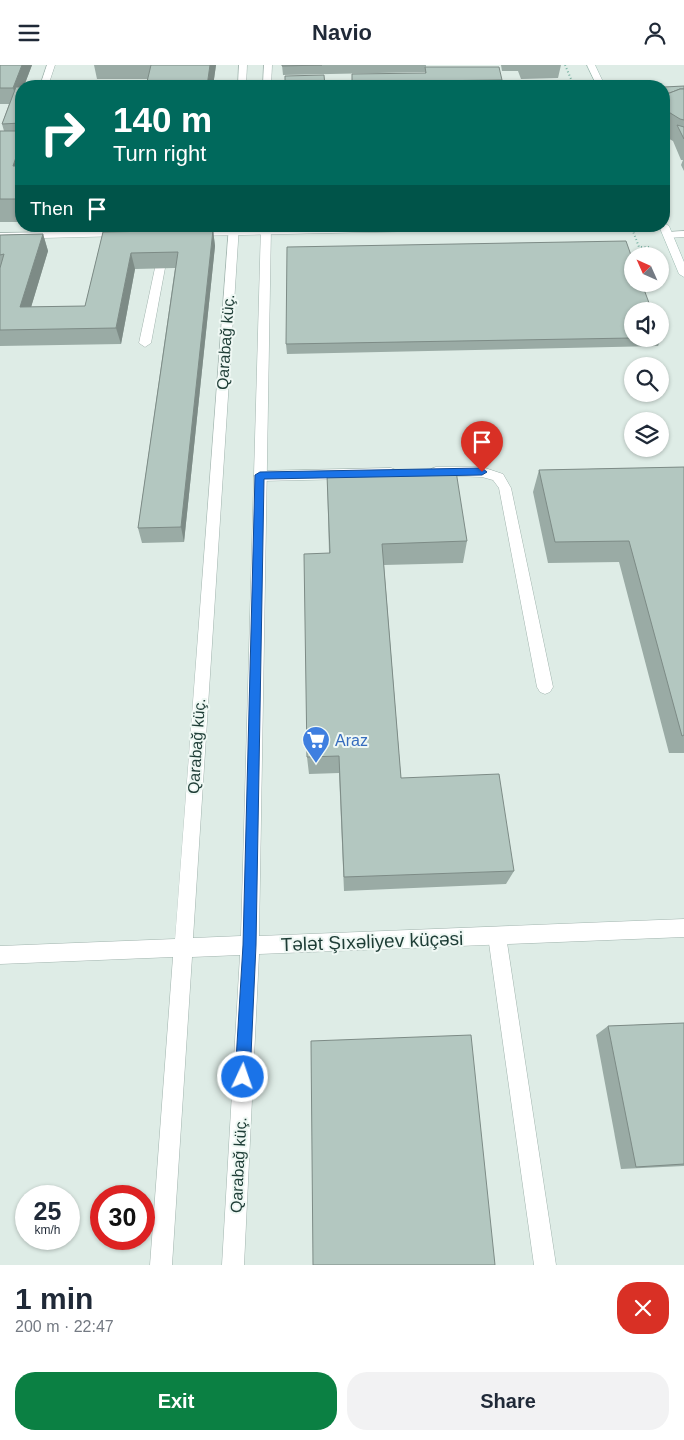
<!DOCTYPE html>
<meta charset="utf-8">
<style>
body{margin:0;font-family:Helvetica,sans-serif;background:#f2f2f3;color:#1f2937;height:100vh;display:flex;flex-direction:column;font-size:19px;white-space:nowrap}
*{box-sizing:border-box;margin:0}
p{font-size:16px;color:#747a83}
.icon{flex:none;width:28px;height:28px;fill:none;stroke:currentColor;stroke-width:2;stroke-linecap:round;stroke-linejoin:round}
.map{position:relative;height:1200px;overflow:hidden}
.sheet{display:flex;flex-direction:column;background:#fff;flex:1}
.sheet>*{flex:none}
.top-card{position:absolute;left:15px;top:15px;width:655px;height:152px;border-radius:20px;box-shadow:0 1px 4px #0004;background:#00695c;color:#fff;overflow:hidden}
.needle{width:32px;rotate:315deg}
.controls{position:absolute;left:624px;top:182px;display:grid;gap:10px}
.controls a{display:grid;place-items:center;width:45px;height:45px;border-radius:50%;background:#fff;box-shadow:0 1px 4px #0004;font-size:25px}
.speed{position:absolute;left:15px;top:1120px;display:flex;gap:10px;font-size:25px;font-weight:700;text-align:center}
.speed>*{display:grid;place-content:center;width:65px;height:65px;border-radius:50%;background:#fff;box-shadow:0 1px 4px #0004;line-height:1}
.speed small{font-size:12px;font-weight:400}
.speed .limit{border:8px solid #d22;background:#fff;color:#111}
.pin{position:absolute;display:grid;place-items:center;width:42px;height:42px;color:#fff;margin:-51px -21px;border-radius:50% 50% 50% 0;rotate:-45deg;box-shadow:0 0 5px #0007}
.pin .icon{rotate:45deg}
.me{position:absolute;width:55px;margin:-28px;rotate:3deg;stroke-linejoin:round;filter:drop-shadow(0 0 4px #0008)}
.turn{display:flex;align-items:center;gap:18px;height:105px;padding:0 15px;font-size:22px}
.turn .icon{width:65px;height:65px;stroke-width:2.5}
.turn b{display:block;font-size:35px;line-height:42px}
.then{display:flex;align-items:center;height:48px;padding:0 15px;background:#0003;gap:10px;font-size:19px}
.round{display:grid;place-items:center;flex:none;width:52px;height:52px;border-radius:20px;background:#f2f2f3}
.overview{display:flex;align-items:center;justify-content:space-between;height:85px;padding:0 15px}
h1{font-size:30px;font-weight:800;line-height:38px}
.cta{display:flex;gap:10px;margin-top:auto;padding:10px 15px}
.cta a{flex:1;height:58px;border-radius:20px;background:#0b8043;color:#fff;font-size:20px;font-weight:800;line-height:58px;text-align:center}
.cta a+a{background:#f2f2f3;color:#1f2937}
header{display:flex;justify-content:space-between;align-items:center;height:65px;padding:0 15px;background:#fff;font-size:22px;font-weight:800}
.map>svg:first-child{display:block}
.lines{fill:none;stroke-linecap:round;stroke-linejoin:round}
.service-casing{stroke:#a1b4ae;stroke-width:1}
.minor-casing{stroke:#a1b4ae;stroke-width:1}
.tertiary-casing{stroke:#a1b4ae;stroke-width:1}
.secondary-casing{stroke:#9cb9b0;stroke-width:1}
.path{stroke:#7bb3a4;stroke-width:2;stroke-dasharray:1 2.5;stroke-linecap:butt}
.service{fill:#fff;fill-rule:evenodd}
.minor{fill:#fff;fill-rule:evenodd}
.tertiary{fill:#fff;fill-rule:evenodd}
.secondary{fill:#fff;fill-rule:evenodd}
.wall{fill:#9aaba5}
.shaded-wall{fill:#7d8b86}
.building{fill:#b3c7c0;stroke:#7d8b86}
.route{fill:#1a73e8;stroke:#114b97}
.labels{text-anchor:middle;stroke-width:4;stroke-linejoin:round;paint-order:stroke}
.street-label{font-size:16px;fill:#1e3d36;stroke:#eff8f4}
.shop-label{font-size:16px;fill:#366cbe;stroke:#eff8f4;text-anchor:start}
.near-street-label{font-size:19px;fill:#1e3d36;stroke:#eff8f4}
</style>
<header><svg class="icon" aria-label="menu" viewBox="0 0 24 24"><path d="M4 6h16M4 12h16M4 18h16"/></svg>Navio<svg class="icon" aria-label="person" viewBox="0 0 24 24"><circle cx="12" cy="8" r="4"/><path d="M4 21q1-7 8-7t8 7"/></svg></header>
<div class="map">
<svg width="684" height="1200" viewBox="0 0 684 1200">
<rect width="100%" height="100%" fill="#deece6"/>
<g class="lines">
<defs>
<g id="service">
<polygon points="47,0 55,0 48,21 40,21"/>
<polygon points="684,166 684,172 668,173 663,170 668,167"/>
<polygon points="160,200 165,203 151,278 145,282 139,278 155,203"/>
<polygon points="436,402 482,402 503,409 511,423 553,622 550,627 545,629 540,627 537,622 499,423 493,415 482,412 431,410 430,407 431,404"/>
<polygon points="391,403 396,405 397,408 396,411 391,413 260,416 255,414 254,411 255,408 260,406"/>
<polygon points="497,862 503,865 506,871 556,1200 534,1200 488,871 491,865"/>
</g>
<g id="minor">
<polygon points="239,0 247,0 246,21 238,21"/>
<polygon points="264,0 272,0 271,21 263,21"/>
<polygon points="229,161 239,161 193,873 241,871 261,161 271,161 259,871 684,854 684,872 259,889 244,1200 222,1200 240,890 192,892 172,1200 150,1200 173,892 0,899 0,881 175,874"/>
</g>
<g id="tertiary">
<polygon points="364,161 515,161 510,164 194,171 189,168 194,165"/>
<polygon points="121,166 125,167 125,171 0,174 0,168"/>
</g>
<g id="secondary">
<polygon points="587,0 595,0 605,21 597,21"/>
<polygon points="664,158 669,161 684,197 684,212 679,209 659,161 664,161"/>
</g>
</defs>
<use href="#service" class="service-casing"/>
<use href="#minor" class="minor-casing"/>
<use href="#tertiary" class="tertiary-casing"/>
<use href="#secondary" class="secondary-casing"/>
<g class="path">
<polyline points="565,0 574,21"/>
<polyline points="631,161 639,182 651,182"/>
</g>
<use href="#service" class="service"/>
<use href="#minor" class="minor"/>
<use href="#tertiary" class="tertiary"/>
<use href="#secondary" class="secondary"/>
</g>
<g class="wall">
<polygon points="0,0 32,0 24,21 21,21 21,157 0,157 0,66 4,66 2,59 9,39 0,39"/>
<polygon points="94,0 216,0 213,21 146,21 148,14 97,14"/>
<polygon points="282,0 426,0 425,7 283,10"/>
<polygon points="501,0 561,0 558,13 521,14 518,6 502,6"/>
<polygon points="425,2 502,15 502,20 352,21 425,8"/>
<polygon points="684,21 684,106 681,100 683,95 681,95 673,76 664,71 664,22"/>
<polygon points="213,165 215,181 184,477 142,478 138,463 175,203 135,204 121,279 0,281 0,170 43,169 48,186 31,242 85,241 103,167"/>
<polygon points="632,246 632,274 660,274 660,267 662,272 658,281 287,289 286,279"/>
<polygon points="684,402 684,688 669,688 619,497 548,498 533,427 539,405"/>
<polygon points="327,410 467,476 463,498 384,500 401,713 514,806 506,819 344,826 339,708 309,709 307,692 329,488"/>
<polygon points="684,958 684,1101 621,1104 596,970 608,961"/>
</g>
<g class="shaded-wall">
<polygon points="22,0 32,0 24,21 21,21 21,30 18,38 13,23"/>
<polygon points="210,0 216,0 213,21 207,21"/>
<polygon points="21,78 21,122 13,101"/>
<polygon points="213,165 215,181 184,477 181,462"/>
<polygon points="43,169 48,186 26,259 20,242"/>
<polygon points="131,188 135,204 121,279 116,263"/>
</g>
<g class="building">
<polygon points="0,0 22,0 13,23 0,23"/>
<polygon points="151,0 210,0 207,21 146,21"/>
<polygon points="282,0 322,0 282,1"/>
<polygon points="425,2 499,2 502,15 423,16 424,21 352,21 352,9 426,8"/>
<polygon points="324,10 325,21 285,21 285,11"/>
<polygon points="529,17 560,17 561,21 530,21"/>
<polygon points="684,21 684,24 680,24 667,29 664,34 664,22"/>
<polygon points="16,22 21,22 21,58 2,59"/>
<polygon points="680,24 684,24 684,55 680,54 667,46 664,39 664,35 667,29"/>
<polygon points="677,60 684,62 684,74"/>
<polygon points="0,66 21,66 21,78 13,101 21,101 21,134 0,134"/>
<polygon points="213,165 181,462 138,463 178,187 131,188 116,263 0,265 0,203 4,189 0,190 0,170 43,169 20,242 85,241 103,167"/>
<polygon points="626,176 632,193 632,219 642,219 652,246 632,246 632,273 286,279 287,182"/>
<polygon points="684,402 684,670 682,671 629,476 555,477 539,405"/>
<polygon points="456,406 467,476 382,479 401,713 499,709 514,806 344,812 339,691 307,692 304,489 330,488 327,410"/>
<polygon points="684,958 684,1099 636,1102 608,961"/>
<polygon points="471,970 495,1200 313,1200 311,976"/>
</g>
<polygon class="route" points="482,403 487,407 482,410 264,414 256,880 250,1012 248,1017 243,1020 237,1017 235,1012 243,880 255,410 260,407"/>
<defs>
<symbol id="supermarket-pin" viewBox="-11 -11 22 30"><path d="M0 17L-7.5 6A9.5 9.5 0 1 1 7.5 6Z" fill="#3f7fe0" stroke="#eff8f4"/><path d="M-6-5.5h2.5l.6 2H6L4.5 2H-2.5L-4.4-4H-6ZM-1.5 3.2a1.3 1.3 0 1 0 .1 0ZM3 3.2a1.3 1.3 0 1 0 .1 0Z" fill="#fff"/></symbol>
</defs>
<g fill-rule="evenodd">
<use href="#supermarket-pin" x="300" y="659" width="32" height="43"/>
</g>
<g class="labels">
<g class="street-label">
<text transform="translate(225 277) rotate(-86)" y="6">Qarabağ küç.</text>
<text transform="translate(196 681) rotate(-86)" y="6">Qarabağ küç.</text>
<text transform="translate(238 1100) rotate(-87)" y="6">Qarabağ küç.</text>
</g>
<g class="shop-label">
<text x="335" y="681">Araz</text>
</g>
<g class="near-street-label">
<text transform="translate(372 876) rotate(-2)" y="7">Tələt Şıxəliyev küçəsi</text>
</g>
</g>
</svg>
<div class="controls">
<a><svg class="needle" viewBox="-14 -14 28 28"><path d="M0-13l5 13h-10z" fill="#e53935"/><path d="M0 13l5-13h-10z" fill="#747a83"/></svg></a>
<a><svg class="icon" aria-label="sound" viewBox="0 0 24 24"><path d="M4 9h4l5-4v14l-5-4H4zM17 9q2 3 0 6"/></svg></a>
<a><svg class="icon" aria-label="search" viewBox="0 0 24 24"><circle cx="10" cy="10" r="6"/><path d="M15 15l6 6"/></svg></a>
<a><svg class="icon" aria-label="layers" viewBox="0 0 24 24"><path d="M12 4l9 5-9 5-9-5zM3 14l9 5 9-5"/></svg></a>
</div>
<div class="speed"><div>25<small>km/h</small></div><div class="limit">30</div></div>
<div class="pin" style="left:482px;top:407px;background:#d93025"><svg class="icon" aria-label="arrive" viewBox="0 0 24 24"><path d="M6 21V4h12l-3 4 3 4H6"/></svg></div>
<svg class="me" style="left:243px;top:1012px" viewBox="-20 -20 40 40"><circle r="17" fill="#1a73e8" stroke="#fff" stroke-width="3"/><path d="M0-11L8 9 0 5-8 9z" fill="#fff"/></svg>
<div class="top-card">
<div class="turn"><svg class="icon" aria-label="right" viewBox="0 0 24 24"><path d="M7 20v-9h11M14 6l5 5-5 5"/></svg><div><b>140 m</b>Turn right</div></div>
<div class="then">Then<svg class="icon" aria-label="arrive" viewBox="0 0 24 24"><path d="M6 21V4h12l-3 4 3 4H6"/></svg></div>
</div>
</div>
<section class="sheet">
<div class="overview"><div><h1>1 min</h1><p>200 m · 22:47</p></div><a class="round" style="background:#d93025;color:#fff"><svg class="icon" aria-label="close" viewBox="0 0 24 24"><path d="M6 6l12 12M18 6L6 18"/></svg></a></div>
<div class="cta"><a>Exit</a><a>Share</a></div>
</section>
